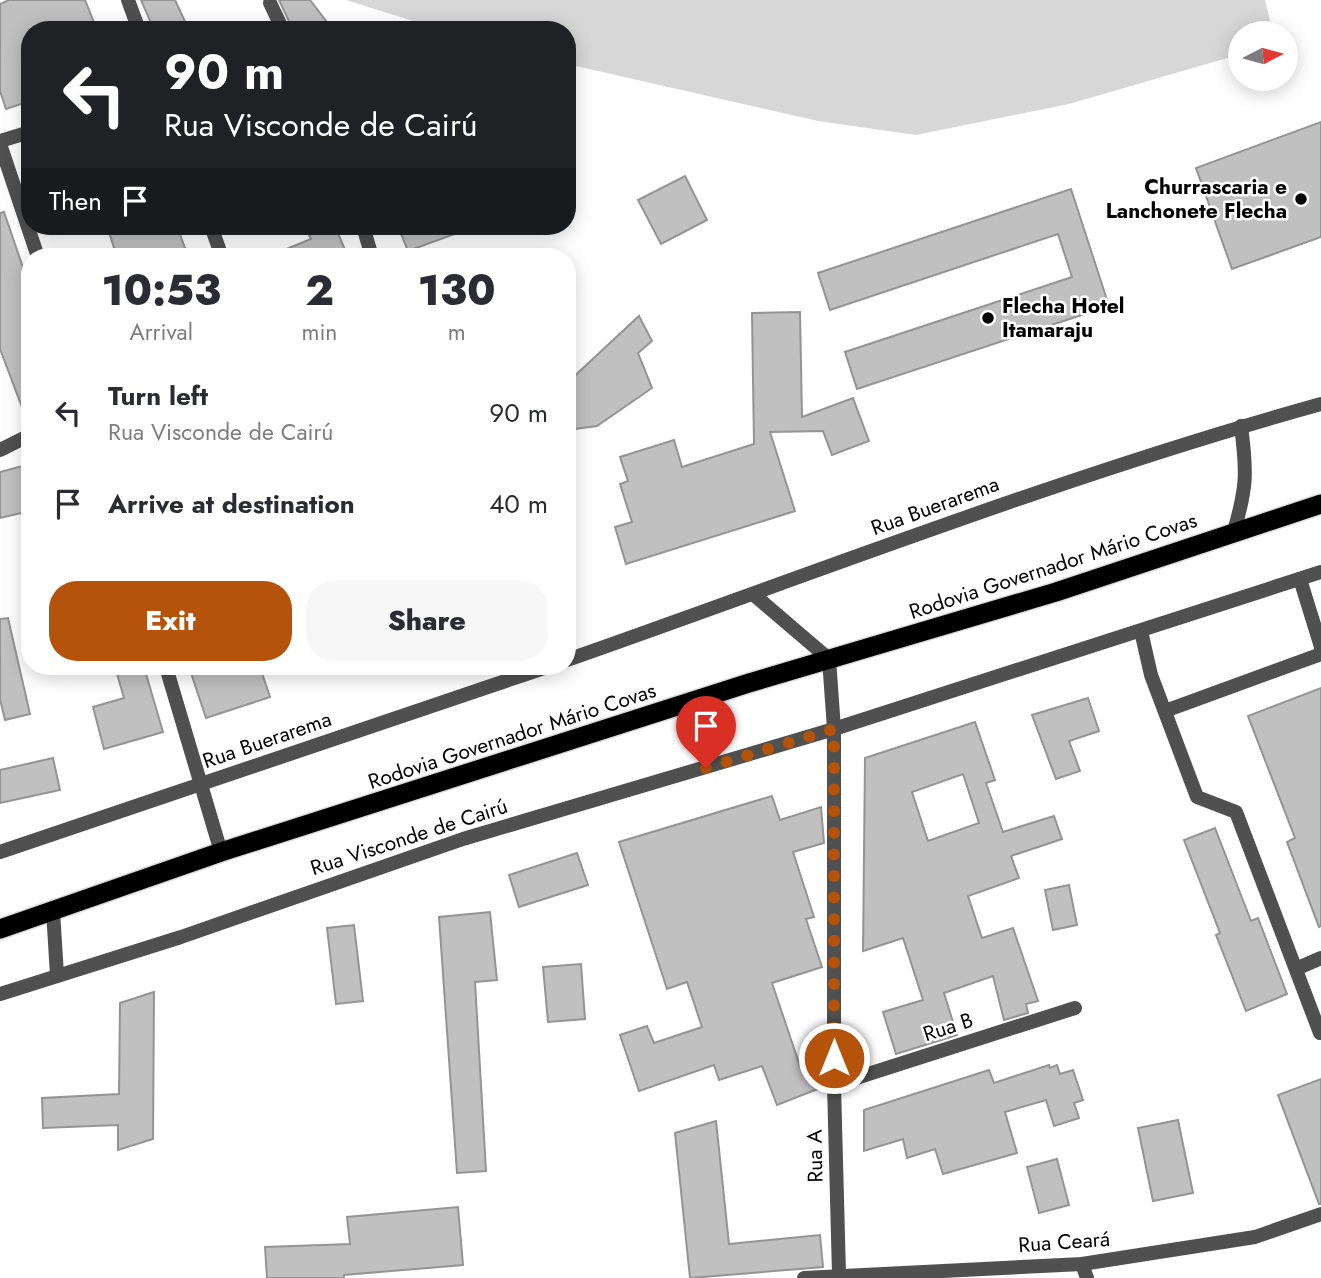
<!DOCTYPE html>
<meta charset="utf-8">
<style>
body{margin:0;font-family:Jost,sans-serif;background:#f7f7f7;color:#2b2b33;height:100vh;display:flex;flex-direction:column;font-size:26px;white-space:nowrap}
*{box-sizing:border-box;margin:0}
p{font-size:23px;color:#7c7c81}
.icon{flex:none;width:38px;height:38px;fill:none;stroke:currentColor;stroke-width:2;stroke-linecap:round;stroke-linejoin:round}
.map{position:relative;flex:1;overflow:hidden}
.panel{position:absolute;left:21px;top:248px;width:555px;height:427px;display:flex;flex-direction:column;background:#fff;border-radius:28px;box-shadow:0 4px 18px #0003}
.panel>*{flex:none}
.banner{position:absolute;left:21px;top:21px;width:555px;height:214px;border-radius:28px;box-shadow:0 4px 18px #0003;background:#202124;color:#fff;overflow:hidden}
.needle{width:46px;rotate:84deg}
.controls{position:absolute;left:1228px;top:21px;display:grid;gap:14px}
.controls a{display:grid;place-items:center;width:70px;height:70px;border-radius:50%;background:#fff;box-shadow:0 4px 18px #0003;font-size:35px}
.pin{position:absolute;display:grid;place-items:center;width:60px;height:60px;color:#fff;margin:-72px -30px;border-radius:50% 50% 50% 0;rotate:-45deg;box-shadow:0 0 7px #0007}
.pin .icon{rotate:45deg}
.me{position:absolute;width:77px;margin:-38px;rotate:0deg;stroke-linejoin:round;filter:drop-shadow(0 0 5px #0008)}
.turn{display:flex;align-items:center;gap:24px;height:147px;padding:0 28px;font-size:32px}
.turn .icon{width:91px;height:91px;stroke-width:2.5}
.turn b{display:block;font-size:49px;line-height:60px}
.then{display:flex;align-items:center;height:66px;padding:0 28px;background:#0003;gap:14px;font-size:26px}
.eta{display:flex;justify-content:space-evenly;align-items:center;height:119px;text-align:center}
.eta b{font-size:42px;font-weight:800;line-height:49px}
.primary-button{display:flex;gap:14px;margin-top:auto;padding:14px 28px}
.primary-button a{flex:1;height:80px;border-radius:28px;background:#b45309;color:#fff;font-size:28px;font-weight:800;line-height:80px;text-align:center}
.primary-button a+a{background:#f7f7f7;color:#2b2b33}
ul{padding:0;list-style:none}
li{display:flex;align-items:center;gap:21px;height:91px;padding:0 28px}
li div{flex:1}
li b{display:block;font-size:26px}
li em{font-style:normal}
.map>svg:first-child{display:block}
.green{fill:#d7d7d7}
.building{fill:#c0c0c0;stroke:#949494;stroke-width:2;fill-rule:evenodd}
.lines{fill:none;stroke-linecap:round;stroke-linejoin:round}
.trunk-casing{stroke:#dbdbdb;stroke-width:22}
.service{stroke:#505050;stroke-width:14}
.minor{stroke:#505050;stroke-width:14}
.trunk{stroke:#000;stroke-width:19}
.route{stroke:#b45309;stroke-width:12;stroke-dasharray:0 21.6}
.poi-dot{fill:#000;stroke:#fff;stroke-width:2.5}
.labels{text-anchor:middle;stroke-width:5;stroke-linejoin:round;paint-order:stroke}
.poi-label{font-size:21px;font-weight:bold;fill:#000;stroke:#fff;text-anchor:end}
.street-label{font-size:21px;fill:#000;stroke:#fff}
</style>
<div class="map">
<svg width="1321" height="1278" viewBox="0 0 1321 1278">
<rect width="100%" height="100%" fill="#fff"/>
<polygon class="green" points="346,0 1265,0 1273,33 1241,33 1241,54 1069,104 916,135 818,121 567,64 567,30 442,30"/>
<g class="building">
<polygon points="9,0 85,0 97,30 30,30 30,101 6,109 0,91 0,4"/>
<polygon points="141,0 175,0 189,30 154,30"/>
<polygon points="279,0 310,0 333,30 293,30"/>
<polygon points="1321,122 1321,237 1232,269 1196,168"/>
<polygon points="685,176 707,220 661,244 638,200"/>
<polygon points="1071,189 1109,306 857,389 845,352 1072,277 1058,234 830,310 818,273"/>
<polygon points="4,212 30,288 30,423 28,423 0,349 0,213"/>
<polygon points="107,226 177,226 186,251 169,257 117,257"/>
<polygon points="335,226 348,257 267,257 311,239 309,235"/>
<polygon points="398,226 470,226 471,228 408,251"/>
<polygon points="800,312 802,417 853,398 869,441 832,455 823,431 770,432 795,511 626,564 615,527 632,522 620,484 628,481 620,457 674,440 682,467 754,444 752,313"/>
<polygon points="639,316 652,341 638,353 652,388 597,426 567,430 567,383"/>
<polygon points="30,464 30,511 0,518 0,472"/>
<polygon points="8,618 30,714 5,720 0,699 0,619"/>
<polygon points="115,667 144,667 163,732 104,749 93,707 124,698"/>
<polygon points="189,667 260,667 270,697 206,718"/>
<polygon points="1321,688 1321,926 1319,927 1287,842 1295,838 1248,716"/>
<polygon points="1088,698 1099,731 1069,741 1080,771 1056,779 1032,715"/>
<path d="M975 722 995 780 986 783 1003 832 1054 816 1062 839 1011 856 1019 878 968 896 982 938 1013 928 1038 1001 1026 1004 1028 1013 1004 1020 993 976 944 993 957 1035 896 1054 883 1012 923 1000 903 938 863 951 865 758ZM963 774 979 823 928 841 912 792Z"/>
<polygon points="53,758 60,790 0,803 0,770"/>
<polygon points="772,796 780,820 821,807 824,843 793,852 814,917 806,919 822,967 772,983 800,1066 808,1063 818,1089 777,1105 762,1066 719,1080 714,1065 639,1091 620,1035 647,1026 654,1043 702,1027 687,982 667,989 619,842"/>
<polygon points="1215,828 1251,921 1258,918 1287,994 1246,1011 1216,935 1220,933 1184,840"/>
<polygon points="577,853 588,885 519,907 509,875"/>
<polygon points="1069,885 1077,925 1053,930 1045,890"/>
<polygon points="490,912 497,980 475,982 486,1171 457,1173 439,917"/>
<polygon points="354,925 363,1001 336,1004 327,928"/>
<polygon points="581,964 585,1019 548,1022 543,967"/>
<polygon points="154,992 153,1139 118,1150 118,1125 43,1128 42,1098 119,1094 120,1003"/>
<polygon points="1049,1065 1050,1068 1057,1065 1060,1074 1073,1070 1083,1100 1074,1103 1079,1118 1054,1126 1046,1100 1005,1112 1017,1153 943,1174 935,1149 907,1158 903,1139 864,1151 864,1110 989,1070 994,1083"/>
<polygon points="1321,1079 1321,1204 1319,1204 1278,1095"/>
<polygon points="1178,1120 1193,1193 1153,1201 1138,1128"/>
<polygon points="716,1121 729,1244 820,1235 823,1267 690,1278 675,1133"/>
<polygon points="1057,1159 1069,1205 1039,1213 1027,1167"/>
<polygon points="458,1207 463,1265 344,1275 344,1278 267,1278 265,1247 350,1244 347,1217"/>
</g>
<g class="lines">
<defs>
<polyline id="trunk" points="0,929 221,852 749,683 1056,592 1321,504"/>
</defs>
<use href="#trunk" class="trunk-casing"/>
<g class="service">
<polyline points="1300,579 1321,647"/>
<polyline points="1141,631 1151,675 1197,797 1236,812 1320,1033"/>
<polyline points="1165,711 1321,654"/>
<polyline points="1298,968 1321,958"/>
</g>
<g class="minor">
<polyline points="128,0 139,30"/>
<polyline points="270,3 283,30"/>
<polyline points="0,141 30,132"/>
<polyline points="0,144 38,257"/>
<polyline points="211,226 222,257"/>
<polyline points="363,226 372,257"/>
<polyline points="0,450 30,435"/>
<path d="M1234 531C1247 487 1247 472 1241 426"/>
<polyline points="754,595 829,659 834,729 834,1085 839,1274"/>
<path d="M567 660C818 572 1065 475 1321 404"/>
<polyline points="166,667 221,852"/>
<polyline points="0,852 547,667"/>
<polyline points="53,911 57,975"/>
<polyline points="0,994 181,937 463,839 834,729 1321,572"/>
<polyline points="834,1085 1075,1008"/>
<polyline points="1082,1264 1087,1278"/>
<polyline points="804,1278 1082,1264 1255,1237 1321,1214"/>
</g>
<use href="#trunk" class="trunk"/>
</g>
<g class="lines">
<polyline class="route" points="706,768 834,729 834,1058"/>
</g>
<g class="poi-dot">
<circle cx="1301" cy="199" r="7"/>
<circle cx="988" cy="318" r="7"/>
</g>
<g class="labels">
<g class="poi-label">
<text x="1287" y="194">Churrascaria e<tspan x="1287" dy="24">Lanchonete Flecha</tspan></text>
<text x="1002" y="313" text-anchor="start">Flecha Hotel<tspan x="1002" dy="24">Itamaraju</tspan></text>
</g>
<g class="street-label">
<text transform="translate(935 506) rotate(-20)" y="7">Rua Buerarema</text>
<text transform="translate(1053 566) rotate(-18)" y="7">Rodovia Governador Mário Covas</text>
<text transform="translate(512 736) rotate(-18)" y="7">Rodovia Governador Mário Covas</text>
<text transform="translate(267 740) rotate(-19)" y="7">Rua Buerarema</text>
<text transform="translate(409 837) rotate(-18)" y="7">Rua Visconde de Cairú</text>
<text transform="translate(948 1027) rotate(-18)" y="7">Rua B</text>
<text transform="translate(815 1156) rotate(-91)" y="7">Rua A</text>
<text transform="translate(1064 1242) rotate(-4)" y="7">Rua Ceará</text>
</g>
</g>
</svg>
<div class="controls">
<a><svg class="needle" viewBox="-14 -14 28 28"><path d="M0-13l5 13h-10z" fill="#e53935"/><path d="M0 13l5-13h-10z" fill="#7c7c81"/></svg></a>
</div>
<div class="pin" style="left:706px;top:768px;background:#d93025"><svg class="icon" aria-label="arrive" viewBox="0 0 24 24"><path d="M6 21V4h12l-3 4 3 4H6"/></svg></div>
<svg class="me" style="left:834px;top:1058px" viewBox="-20 -20 40 40"><circle r="17" fill="#b45309" stroke="#fff" stroke-width="3"/><path d="M0-11L8 9 0 5-8 9z" fill="#fff"/></svg>
<div class="banner">
<div class="turn"><svg class="icon" aria-label="left" viewBox="0 0 24 24"><path d="M17 20v-9H6M10 6l-5 5 5 5"/></svg><div><b>90 m</b>Rua Visconde de Cairú</div></div>
<div class="then">Then<svg class="icon" aria-label="arrive" viewBox="0 0 24 24"><path d="M6 21V4h12l-3 4 3 4H6"/></svg></div>
</div>
<section class="panel">
<div class="eta">
<div><b>10:53</b><p>Arrival</p></div>
<div><b>2</b><p>min</p></div>
<div><b>130</b><p>m</p></div>
</div>
<ul>
<li><svg class="icon" aria-label="left" viewBox="0 0 24 24"><path d="M17 20v-9H6M10 6l-5 5 5 5"/></svg><div><b>Turn left</b><p>Rua Visconde de Cairú</p></div><em>90 m</em></li>
<li><svg class="icon" aria-label="arrive" viewBox="0 0 24 24"><path d="M6 21V4h12l-3 4 3 4H6"/></svg><div><b>Arrive at destination</b></div><em>40 m</em></li>
</ul>
<div class="primary-button"><a>Exit</a><a>Share</a></div>
</section>
</div>
